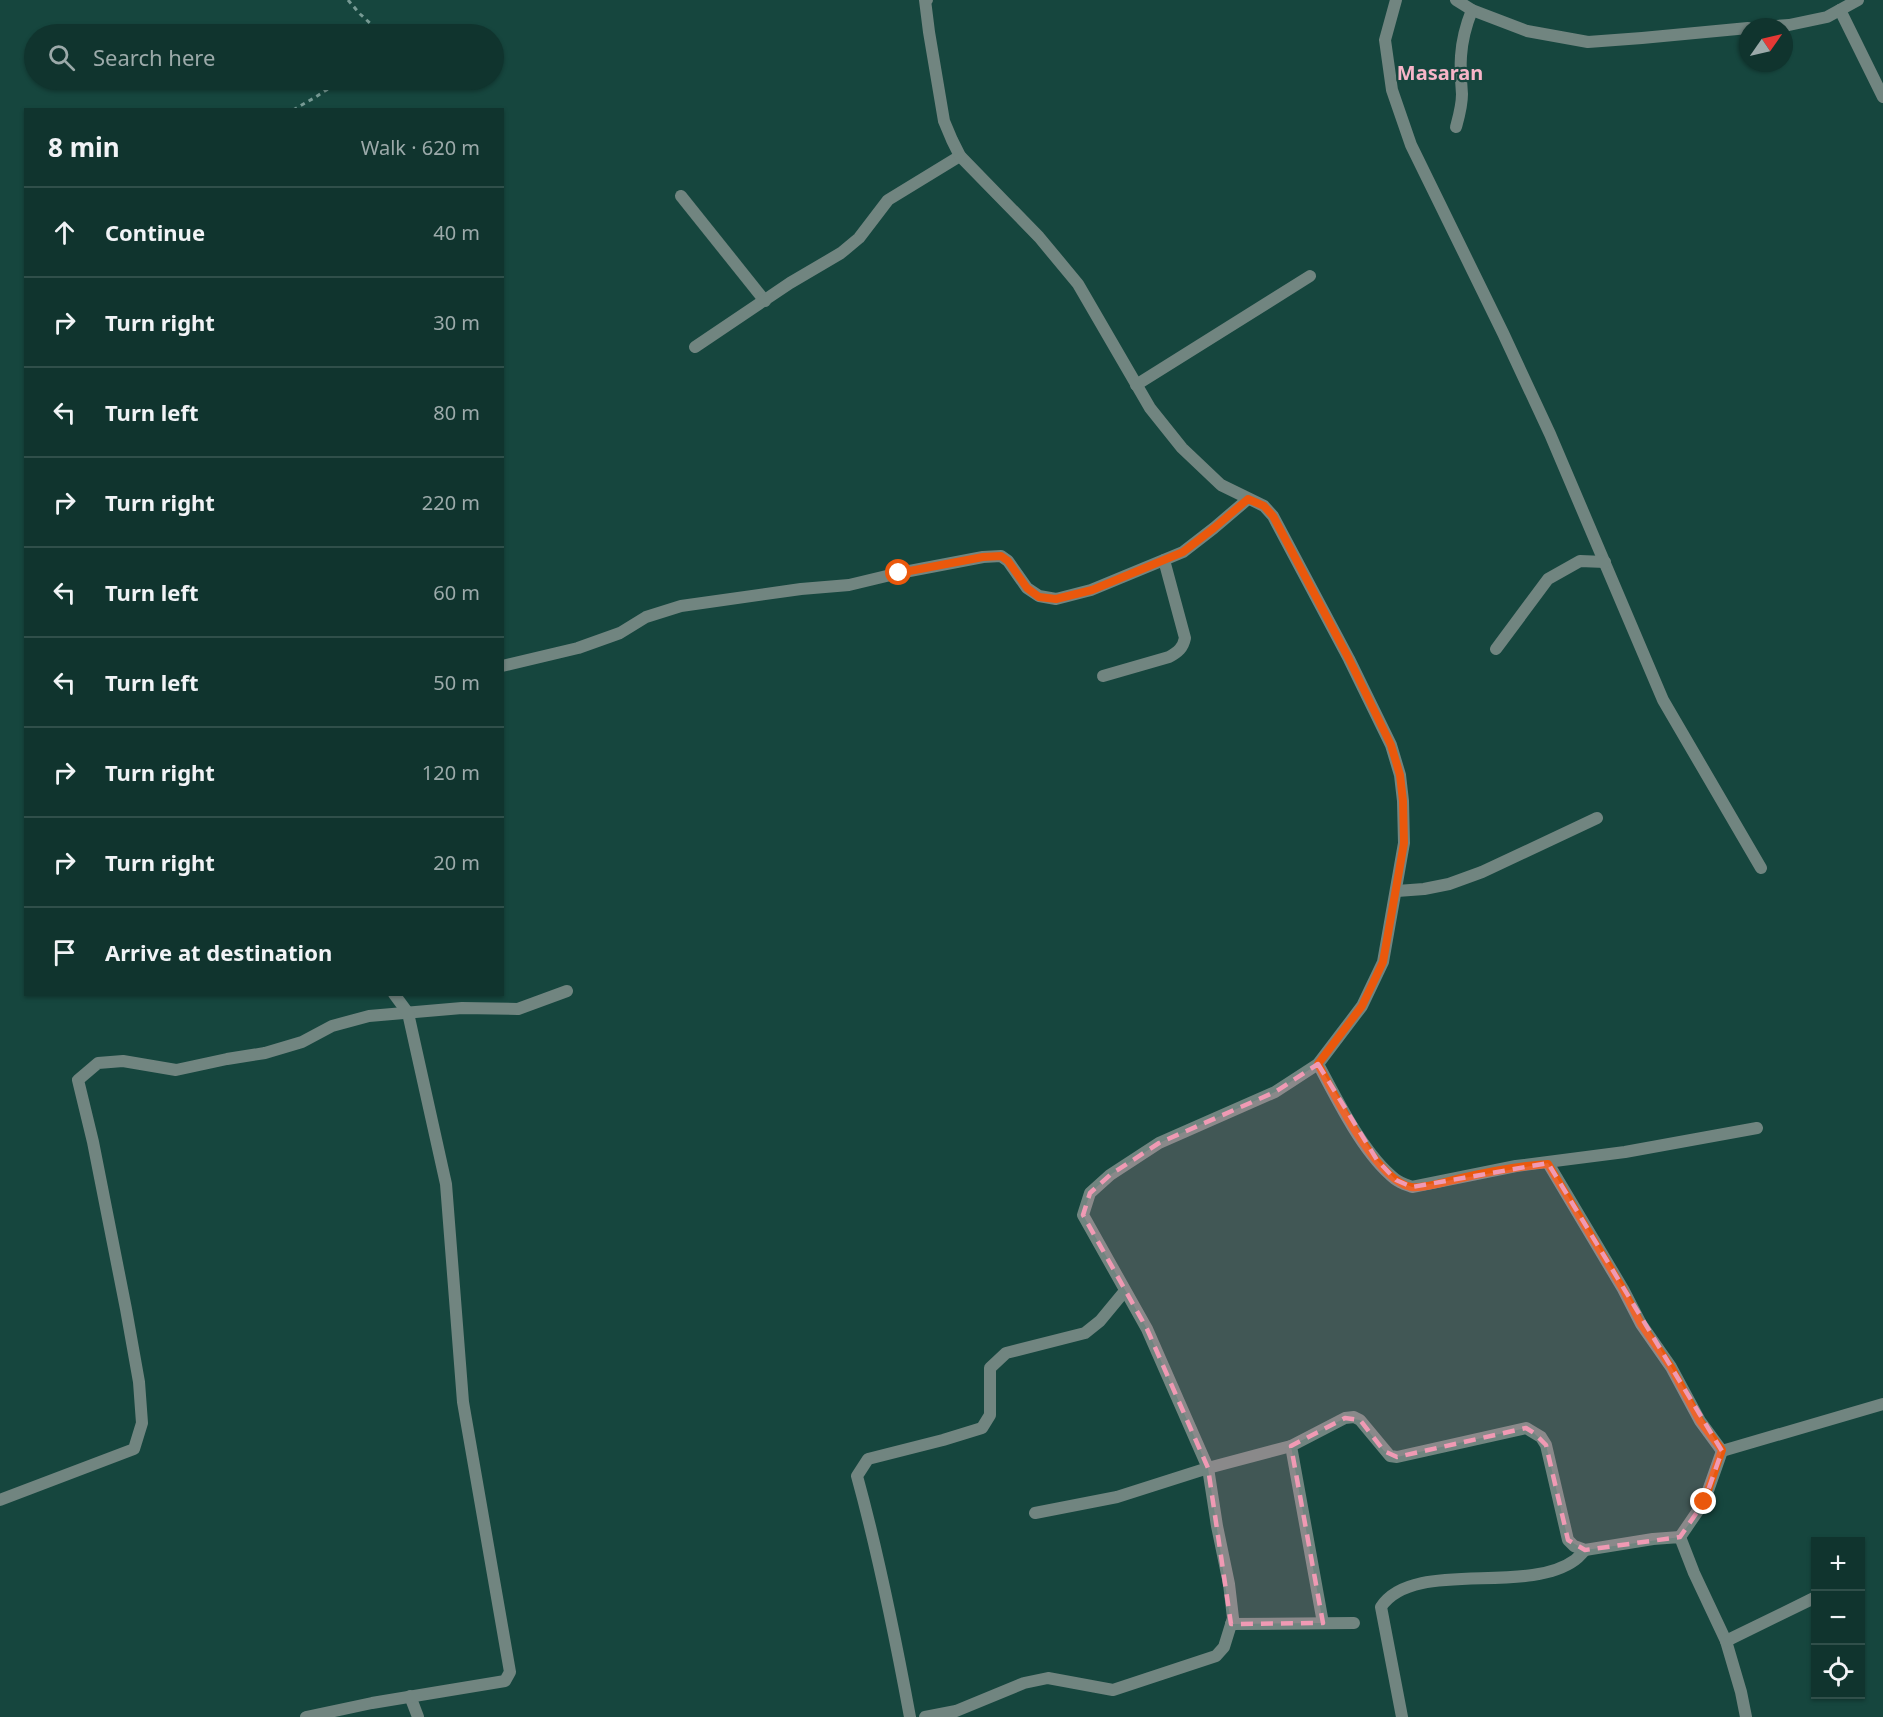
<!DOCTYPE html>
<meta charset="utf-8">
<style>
:root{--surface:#10342e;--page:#1e3f3a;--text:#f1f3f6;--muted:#9caaaa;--line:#304f4a}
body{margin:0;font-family:"Noto Sans",sans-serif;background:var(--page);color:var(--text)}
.controls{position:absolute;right:18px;bottom:18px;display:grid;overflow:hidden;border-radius:0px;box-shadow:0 2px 4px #0004}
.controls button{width:54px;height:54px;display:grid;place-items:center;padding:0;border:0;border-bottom:2px solid var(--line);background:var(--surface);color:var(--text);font:30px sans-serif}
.compass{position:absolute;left:1739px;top:18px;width:54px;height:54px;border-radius:50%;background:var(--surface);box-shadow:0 2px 4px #0004;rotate:56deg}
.stop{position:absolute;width:18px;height:18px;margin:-14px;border:4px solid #ea580c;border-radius:50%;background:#fff}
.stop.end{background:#ea580c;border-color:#fff;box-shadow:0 2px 6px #0008}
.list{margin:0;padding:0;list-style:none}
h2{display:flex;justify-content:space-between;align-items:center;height:78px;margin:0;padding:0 24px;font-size:26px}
h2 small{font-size:20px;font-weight:400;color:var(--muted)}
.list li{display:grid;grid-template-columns:39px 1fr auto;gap:18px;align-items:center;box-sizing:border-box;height:90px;padding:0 24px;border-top:2px solid var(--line)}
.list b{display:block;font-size:22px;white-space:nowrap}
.list em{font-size:20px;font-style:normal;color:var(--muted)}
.icon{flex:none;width:33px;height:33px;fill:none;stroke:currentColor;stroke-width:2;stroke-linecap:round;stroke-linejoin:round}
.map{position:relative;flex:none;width:1883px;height:1717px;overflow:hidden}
.search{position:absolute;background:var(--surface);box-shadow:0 2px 4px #0004;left:24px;top:24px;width:480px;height:66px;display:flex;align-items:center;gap:15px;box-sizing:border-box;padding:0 21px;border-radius:33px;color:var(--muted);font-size:22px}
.panel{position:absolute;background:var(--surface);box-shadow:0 2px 4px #0004;left:24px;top:108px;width:480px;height:888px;border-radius:0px}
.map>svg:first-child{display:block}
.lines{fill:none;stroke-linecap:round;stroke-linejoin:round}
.path{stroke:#779a94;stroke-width:3;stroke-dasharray:4.5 4.5;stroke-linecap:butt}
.street{stroke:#718580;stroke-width:12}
.route{stroke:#ea580c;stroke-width:8}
.marked{fill:#f09ab4;fill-opacity:0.2;stroke:#f09ab4;stroke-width:4.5;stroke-dasharray:12 8;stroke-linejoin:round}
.labels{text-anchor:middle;stroke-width:4.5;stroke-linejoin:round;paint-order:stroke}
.quarter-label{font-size:20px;font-weight:bold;fill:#f7b5c8;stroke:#16463e}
</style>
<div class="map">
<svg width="1883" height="1717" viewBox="0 0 1883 1717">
<rect width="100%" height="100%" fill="#16463e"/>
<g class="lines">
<g class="path">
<path d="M348,0L360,14L382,34"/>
<path d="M293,110L314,98L342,80"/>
</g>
<g class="street">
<path d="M1396,0L1385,40L1392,90L1411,145L1503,333L1550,434L1663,700L1761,868"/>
<path d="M1456,0L1472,10L1527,31L1588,42L1642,38L1748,28"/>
<path d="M1840,10L1883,97"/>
<path d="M1761,27L1789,25L1827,17L1858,0"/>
<path d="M1456,127C1459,116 1462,106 1462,94C1461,81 1460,69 1461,56C1462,40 1466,25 1472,10"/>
<path d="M681,196L765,301"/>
<path d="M695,347L790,283L841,253L859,238L888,200L960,156"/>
<path d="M1136,385L1310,276"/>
<path d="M1496,649L1548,579L1580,561L1605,562"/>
<path d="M502,666L578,648L620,633L646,617L681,606L801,589L849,585L899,573L983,557L1001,556L1008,561L1027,588L1039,596L1056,599L1091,590L1183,552L1214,528L1248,499"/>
<path d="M1103,676L1169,657C1178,652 1183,648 1185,638L1164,560"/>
<path d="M1397,891L1424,889L1449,884L1482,872L1597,818"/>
<path d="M1318,1064C1337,1099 1363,1154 1395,1179C1400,1183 1407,1185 1412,1187L1516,1166L1625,1152L1757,1128"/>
<path d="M1548,1163L1623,1289L1641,1324L1671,1367L1700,1421L1722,1451L1883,1404"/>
<path d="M0,1500L134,1449L142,1423L139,1382L126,1309L93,1142L78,1080L98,1063L123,1061L176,1070L227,1059L265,1053L302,1042L332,1026L369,1016L462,1008L518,1009L567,991"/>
<path d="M1035,1513L1117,1497L1208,1468L1291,1446"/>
<path d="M1680,1537L1704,1502L1722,1451"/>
<path d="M1323,1623L1291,1446L1345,1418L1354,1417L1360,1420L1390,1456L1397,1457L1526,1428L1541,1437L1546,1445L1568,1540L1574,1546L1585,1550L1653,1539L1680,1537L1694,1573L1726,1641L1741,1692L1746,1717"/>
<path d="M1231,1624L1354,1623"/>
<path d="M1726,1641L1816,1597"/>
<path d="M410,1696L418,1717"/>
<path d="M306,1717L372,1703L505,1681L510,1672L463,1402L446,1184L408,1013L394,994"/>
<path d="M910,1717C895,1636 879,1556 857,1476L868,1459L943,1440L982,1428L990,1415V1368L1006,1353L1085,1333L1100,1321L1124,1292"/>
<path d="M925,1717L956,1711L1024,1683L1048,1678L1113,1690L1216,1656L1224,1647L1233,1618L1229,1584L1217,1526L1208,1468L1147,1329L1083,1215L1090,1193L1110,1175L1159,1143L1275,1092L1318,1064L1362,1006L1383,962L1404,843L1403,801L1400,775L1391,745L1349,659L1273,516L1264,506L1221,485L1182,448L1150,408L1078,284L1039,237L960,156L952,140L944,121L929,32L925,0H927"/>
<path d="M1402,1717L1381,1607C1413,1558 1526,1596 1575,1560C1579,1557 1582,1553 1585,1550"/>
</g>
</g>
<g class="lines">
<path class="route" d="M899,573L983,557L1001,556L1008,561L1027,588L1039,597L1056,599L1092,590L1183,552L1214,528L1248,499L1264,506L1273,516L1349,659L1391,745L1400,775L1403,801L1404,843L1383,962L1362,1006L1318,1064C1334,1094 1376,1180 1411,1187C1422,1189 1445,1182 1457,1179C1487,1172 1516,1166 1548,1164L1623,1289L1641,1324L1671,1367L1700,1421L1722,1450L1704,1502"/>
</g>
<path class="marked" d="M1318,1064L1377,1160L1396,1180L1412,1187L1548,1163L1722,1451L1704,1502L1680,1537L1585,1550L1568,1540L1546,1445L1534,1433L1526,1428L1397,1457L1384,1451L1360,1420L1345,1418L1291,1446L1323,1623L1231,1624L1208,1468L1147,1329L1083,1215L1090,1193L1110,1175L1159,1143L1275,1092Z"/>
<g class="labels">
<g class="quarter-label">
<text x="1440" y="80">Masaran</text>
</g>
</g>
</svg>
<div class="controls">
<button>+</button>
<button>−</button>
<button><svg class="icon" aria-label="locate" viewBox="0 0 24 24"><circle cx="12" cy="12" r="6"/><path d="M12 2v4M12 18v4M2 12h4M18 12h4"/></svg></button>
</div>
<svg class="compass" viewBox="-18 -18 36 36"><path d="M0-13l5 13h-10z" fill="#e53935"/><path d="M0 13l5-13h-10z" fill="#9caaaa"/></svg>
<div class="stop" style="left:899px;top:573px"></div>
<div class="stop end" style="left:1704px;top:1502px"></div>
<div class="search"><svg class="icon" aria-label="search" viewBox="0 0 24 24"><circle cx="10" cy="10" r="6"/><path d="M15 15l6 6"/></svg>Search here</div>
<section class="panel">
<h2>8 min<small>Walk · 620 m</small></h2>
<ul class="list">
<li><svg class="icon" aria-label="ahead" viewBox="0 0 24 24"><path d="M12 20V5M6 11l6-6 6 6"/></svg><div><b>Continue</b></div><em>40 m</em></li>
<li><svg class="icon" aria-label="right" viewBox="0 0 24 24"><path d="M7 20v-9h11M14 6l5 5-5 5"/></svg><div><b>Turn right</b></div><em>30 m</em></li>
<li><svg class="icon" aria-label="left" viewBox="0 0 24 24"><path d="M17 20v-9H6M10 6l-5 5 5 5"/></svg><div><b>Turn left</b></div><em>80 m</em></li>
<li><svg class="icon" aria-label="right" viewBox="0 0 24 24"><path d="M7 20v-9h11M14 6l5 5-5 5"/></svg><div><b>Turn right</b></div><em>220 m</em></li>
<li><svg class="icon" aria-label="left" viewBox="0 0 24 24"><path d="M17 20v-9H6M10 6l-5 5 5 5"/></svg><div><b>Turn left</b></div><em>60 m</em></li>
<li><svg class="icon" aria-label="left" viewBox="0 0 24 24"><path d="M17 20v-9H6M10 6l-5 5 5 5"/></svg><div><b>Turn left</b></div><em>50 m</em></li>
<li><svg class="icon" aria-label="right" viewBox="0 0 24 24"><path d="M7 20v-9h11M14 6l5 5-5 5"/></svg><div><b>Turn right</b></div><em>120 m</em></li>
<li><svg class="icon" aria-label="right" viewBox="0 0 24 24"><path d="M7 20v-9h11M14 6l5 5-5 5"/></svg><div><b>Turn right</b></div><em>20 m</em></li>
<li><svg class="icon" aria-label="arrive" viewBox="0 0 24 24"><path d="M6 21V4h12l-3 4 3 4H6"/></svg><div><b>Arrive at destination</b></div></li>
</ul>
</section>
</div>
